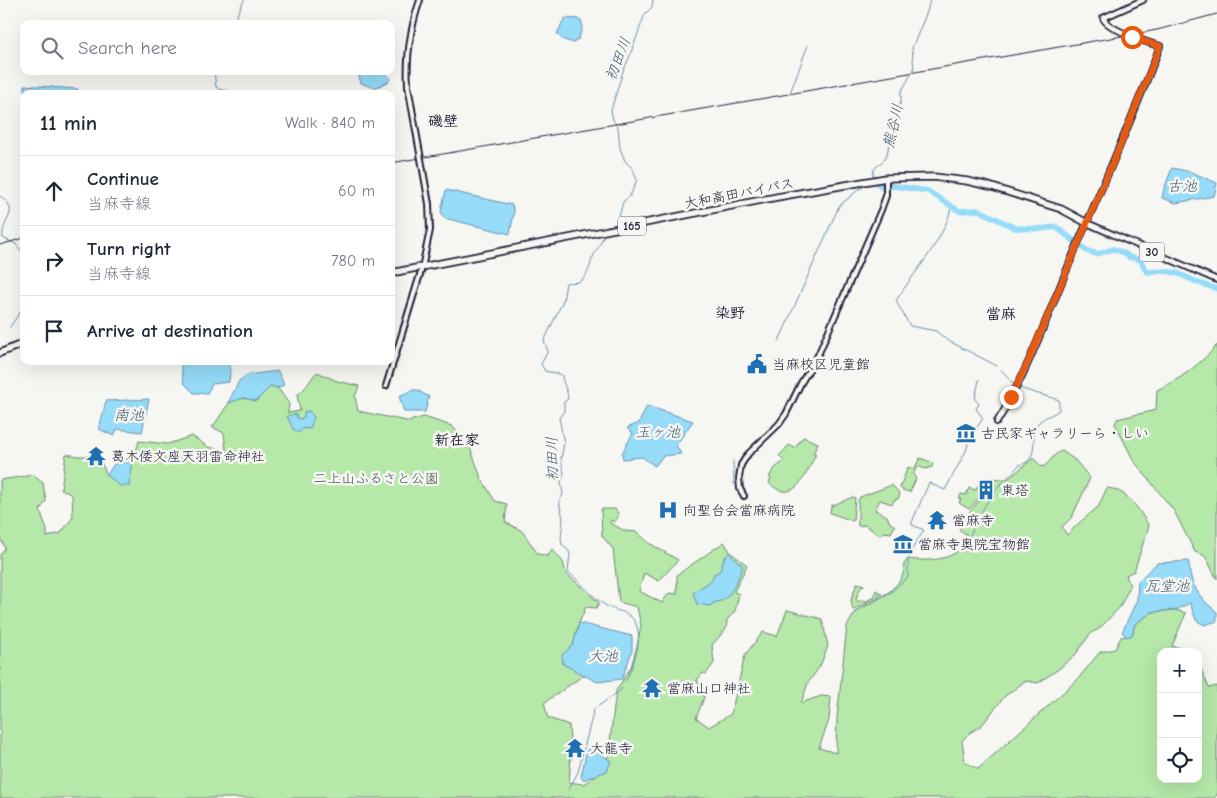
<!DOCTYPE html>
<meta charset="utf-8">
<style>
:root{--surface:#fff;--page:#f2f2f3;--text:#1f2937;--muted:#747a83;--line:#e0e1e3}
body{margin:0;font-family:"Comic Neue","Klee One",sans-serif;background:var(--page);color:var(--text)}
.controls{position:absolute;right:15px;bottom:15px;display:grid;overflow:hidden;border-radius:10px;box-shadow:0 5px 20px #0002}
.controls button{width:45px;height:45px;display:grid;place-items:center;padding:0;border:0;border-bottom:1px solid var(--line);background:var(--surface);color:var(--text);font:25px sans-serif}
.stop{position:absolute;width:15px;height:15px;margin:-11px;border:4px solid #ea580c;border-radius:50%;background:#fff}
.stop.end{background:#ea580c;border-color:#fff;box-shadow:0 1px 5px #0008}
.list{margin:0;padding:0;list-style:none}
h2{display:flex;justify-content:space-between;align-items:center;height:65px;margin:0;padding:0 20px;font-size:21px}
h2 small{font-size:16px;font-weight:400;color:var(--muted)}
.list li{display:grid;grid-template-columns:32px 1fr auto;gap:15px;align-items:center;box-sizing:border-box;height:70px;padding:0 20px;border-top:1px solid var(--line)}
.list b{display:block;font-size:19px;white-space:nowrap}
.list p{margin:0;font-size:16px;white-space:nowrap;color:var(--muted)}
.list em{font-size:16px;font-style:normal;color:var(--muted)}
.icon{flex:none;width:28px;height:28px;fill:none;stroke:currentColor;stroke-width:2;stroke-linecap:round;stroke-linejoin:round}
.map{position:relative;flex:none;width:1217px;height:798px;overflow:hidden}
.search{position:absolute;background:var(--surface);box-shadow:0 5px 20px #0002;left:20px;top:20px;width:375px;height:55px;display:flex;align-items:center;gap:12px;box-sizing:border-box;padding:0 18px;border-radius:10px;color:var(--muted);font-size:19px}
.panel{position:absolute;background:var(--surface);box-shadow:0 5px 20px #0002;left:20px;top:90px;width:375px;height:275px;border-radius:10px}
.map>svg:first-child{display:block}
.green{fill:#b5e8a9;stroke:#6c8572}
.water{fill:#96dbf8;stroke:#6891ac}
.lines{fill:none;stroke-linecap:round;stroke-linejoin:round}
.stream{stroke:#6891ac;stroke-width:1}
.river{stroke:#96dbf8;stroke-width:5.5}
.minor-casing{stroke:#22223b;stroke-width:8}
.major-casing{stroke:#22223b;stroke-width:8}
.highway-casing{stroke:#22223b;stroke-width:9}
.minor{stroke:#f6f6f2;stroke-width:4}
.major{stroke:#f6f6f2;stroke-width:4.5}
.highway{stroke:#f6f6f2;stroke-width:5.5}
.rail{stroke:#22223b;stroke-width:1}
.minor-bridge-casing{stroke:#22223b;stroke-width:8;stroke-linecap:butt}
.minor-bridge{stroke:#f6f6f2;stroke-width:4}
.route{stroke:#ea580c;stroke-width:6}
.labels{text-anchor:middle;stroke-width:5;stroke-linejoin:round;paint-order:stroke}
.shield{fill:#f6f6f2;stroke:#626272;stroke-width:1}
.shield-label{font-size:12px;font-weight:bold;fill:#22223b}
.street-label{font-size:14px;fill:#22223b;stroke:#f6f6f2}
.poi-label{font-size:14px;fill:#22223b;stroke:#f6f6f2;text-anchor:start}
.park-label{font-size:14px;fill:#475456;stroke:#f6f6f2}
.water-label{font-size:15px;font-style:italic;fill:#455a74;stroke:#f6f6f2}
.neighbourhood-label{font-size:15px;font-weight:bold;fill:#22223b;stroke:#f6f6f2}
</style>
<div class="map">
<svg width="1217" height="798" viewBox="0 0 1217 798">
<rect width="100%" height="100%" fill="#f6f6f2"/>
<filter id="ink" filterUnits="userSpaceOnUse"><feTurbulence type="fractalNoise" baseFrequency=".02" numOctaves="2"/><feDisplacementMap in="SourceGraphic" scale="10" xChannelSelector="R" yChannelSelector="G"/><feConvolveMatrix kernelMatrix="1 2 1 2 8 2 1 2 1" color-interpolation-filters="sRGB"/></filter>
<g filter="url(#ink)">
<g class="green">
<path d="M1217,345V579L1205,556L1195,552L1174,511L1134,461L1115,424L1117,419L1156,410L1157,390C1177,382 1203,362 1217,345Z"/>
<path d="M317,372L337,381L359,386L355,397L358,411L411,422L412,420L424,417L452,426L470,447L481,478L495,501L507,504L505,522L522,531L538,554L548,556L552,549L563,562L566,573L599,603L596,608L586,607L579,623L573,645L563,664L584,675L544,703L548,718L569,725L571,756L569,782L583,784L599,774L608,757L616,691L631,667L637,646L641,626L637,607L619,602L613,549L602,536L601,509H615L619,515L615,522L611,520L610,523L625,531L637,532L649,543L678,560L659,581L644,573L639,591L662,603L669,593L677,594V575L724,542L731,553L747,565L734,592L739,594L735,611L727,620L726,629L712,645L714,663L706,674L703,673L697,680L701,688L707,690L696,718L709,727L731,714L745,655L763,632L777,636L787,610L822,619L828,646L820,666L808,683L801,703L821,696L831,697L829,720L819,748L836,753L837,718L847,626L857,610L889,592L898,583L903,575L904,564L908,559C927,562 965,561 966,534L959,530L966,516L984,495L990,496L994,484L985,481L980,492V497L969,509L959,503L961,499H959L961,494L966,495L969,488L976,490L982,478L1008,479L1032,459H1034L1042,467C1050,464 1053,453 1062,451L1075,460L1090,478L1072,517L1062,527L1067,535L1079,523L1098,507L1107,488C1128,490 1139,510 1149,526L1134,571L1126,575L1130,586L1120,607L1099,629L1091,633L1075,655L1060,668L1038,683L1025,681L1004,697L982,725L968,734L962,741L965,762L978,769L1077,680L1100,652L1115,649L1121,637L1132,635L1135,624L1152,612L1176,610L1186,613L1172,646L1185,649L1186,652H1161V779H1198V662L1209,688L1217,686V795L1214,798H0V555L5,548L0,537V480L33,475L43,483L46,501L40,510L47,530V537L61,533L73,517L72,495L61,489L66,454L78,456H98L107,475L129,486L133,461L139,441L168,444L192,436L208,447L226,451L224,433L212,427C228,409 226,392 256,401L271,386L278,388L289,404L288,413L300,411L297,395C306,390 310,379 317,372Z"/>
<path d="M803,437L818,443L813,454H816C806,473 795,507 769,483L771,478L769,477L774,469L784,461L779,456L789,445L795,448Z"/>
<path d="M920,458L933,463L932,467L925,469L918,466L913,474L916,479L910,492L902,490L900,487L908,467L914,469Z"/>
<path d="M892,485L900,494L898,499L894,500L892,504L880,500L875,510L887,516L890,523L895,526L891,533L884,532L879,535L865,525L858,526V501L860,497Z"/>
<path d="M853,497L855,498L853,521L830,513L831,506Z"/>
<path d="M857,583L864,585L860,589L856,599L858,602L862,600L867,601L874,596L876,590L882,594L853,610L851,600Z"/>
</g>
<g class="water">
<path d="M567,18L578,19L582,22V29L578,40L576,39L574,43L564,40L557,34L564,19Z"/>
<path d="M363,71H381L391,78L388,82L374,88L361,83L358,73Z"/>
<path d="M24,85L78,89V94H26Z"/>
<path d="M1172,168L1191,172L1217,183L1214,196L1176,203L1162,198L1164,189Z"/>
<path d="M446,190L512,205L514,212L510,234L444,218L441,211Z"/>
<path d="M180,361H231L229,382L212,384L207,393H194L184,383Z"/>
<path d="M278,371L284,385L278,388L271,386L256,401L244,398L228,403L239,381L247,375Z"/>
<path d="M413,390H417L429,397L425,412H404L399,396Z"/>
<path d="M149,399L142,432L117,429L114,436L99,429L106,401Z"/>
<path d="M647,406L693,421L676,445L681,454L663,456L655,466L642,457L623,459L622,453L633,433L627,428L639,423Z"/>
<path d="M309,411L314,417L310,429L303,428L299,433L293,429L287,416L296,414L297,418L301,419L304,417V412Z"/>
<path d="M133,461L129,486H120L107,475L114,464Z"/>
<path d="M729,553L743,566C738,578 734,591 725,599C721,602 715,601 710,606L697,604L693,593L711,581L714,574L720,571L724,558Z"/>
<path d="M1188,561C1190,565 1189,568 1190,573C1193,590 1204,602 1217,612V621L1204,625L1196,620L1190,603L1176,610L1152,612L1135,624L1132,635L1127,637L1122,632L1137,600L1138,581L1157,563Z"/>
<path d="M579,623L632,636V651L622,679L597,682L563,664L562,655L573,645Z"/>
<path d="M589,746L611,761L607,771L583,780L581,777L586,754Z"/>
</g>
<g class="lines">
<g class="stream">
<path d="M233,24L244,0"/>
<path d="M214,71L216,87C222,92 230,89 236,94"/>
<path d="M790,93L808,45"/>
<path d="M874,178L873,175L874,169L884,160L887,154L893,125L901,101V92L914,69L912,48L927,12L930,0"/>
<path d="M0,196C23,212 0,220 3,238L16,244L24,254"/>
<path d="M951,208C943,243 914,271 896,301L910,326L936,331L947,340L997,366"/>
<path d="M607,226L617,224L623,202L630,196L637,180L633,169L625,161L620,148L618,127L613,120L611,110L623,71L629,58L645,14L652,7L653,0"/>
<path d="M603,237C600,246 595,252 592,259C590,266 587,279 578,282C574,283 570,282 566,283L563,301L544,341L548,351L541,364L545,371L562,375C562,383 568,390 568,399L564,402V411L559,418L564,443L561,459L564,474L561,482L563,494L559,502L563,518L561,539L562,544L570,553L568,572C581,582 591,596 605,605C611,610 620,610 627,614C649,627 634,663 626,681"/>
<path d="M10,327L24,306"/>
<path d="M779,341L839,206L859,189L870,184"/>
<path d="M1001,370L1009,378L1014,385"/>
<path d="M733,461L734,484"/>
<path d="M970,535C978,520 984,505 994,492C1001,482 1012,475 1019,465C1042,461 1028,434 1039,422C1044,417 1053,415 1059,410V400L1019,388"/>
<path d="M912,549L924,530L912,525V522L929,483L945,490L966,451L969,440L983,418L976,409L979,404L975,399L979,380"/>
<path d="M910,556L913,551"/>
<path d="M856,613L862,608L891,592L908,577V559"/>
<path d="M568,798L569,789L578,772L594,709L620,691L622,688"/>
</g>
<path class="river" d="M876,181L881,187L894,186L928,191L959,211L979,210L1015,228L1040,229L1056,227L1087,251L1097,254L1113,249L1124,253L1129,257L1141,260L1144,268L1148,272L1165,271L1177,273L1199,283L1217,289"/>
<defs>
<g id="minor">
<path d="M408,86C406,55 410,29 420,0"/>
<path d="M386,386L422,268L430,230L429,204"/>
<path d="M744,496L740,489L739,478L741,465L748,454L779,424L786,414L801,383L818,355L881,210L886,196V178"/>
</g>
<g id="major">
<path d="M1087,223L1217,280"/>
<path d="M997,422C1026,376 1047,317 1068,267C1099,193 1132,121 1160,46C1148,43 1107,29 1103,18L1143,0"/>
</g>
<g id="highway">
<path d="M391,273L777,197L886,178L934,177L967,181L989,186L1061,209L1087,223"/>
<path d="M0,353L24,343"/>
</g>
</defs>
<use href="#minor" class="minor-casing"/>
<use href="#major" class="major-casing"/>
<use href="#highway" class="highway-casing"/>
<use href="#minor" class="minor"/>
<use href="#major" class="major"/>
<use href="#highway" class="highway"/>
<g class="rail">
<path d="M391,163L1157,30L1217,14"/>
<path d="M0,245L24,238"/>
</g>
<defs>
<path id="minor-bridge" d="M408,86L429,204"/>
</defs>
<use href="#minor-bridge" class="minor-bridge-casing"/>
<use href="#minor-bridge" class="minor-bridge"/>
</g>
</g>
<g class="lines" filter="url(#ink)">
<path class="route" d="M1011,397L1028,362L1122,141L1160,46L1136,39L1132,37"/>
</g>
<defs>
<symbol id="civic-bare" viewBox="-9 -9 18 18"><path d="M-.6-6.5H3V-4.5H.6V-3L4-1V1h2V6H-6V1h2V-1L-.6-3ZM-1.2 2.5V6h2.4V2.5Z" fill="#1f6fb2" stroke="#f6f6f2" stroke-width="2.5" paint-order="stroke"/></symbol>
<symbol id="museum-bare" viewBox="-9 -9 18 18"><path d="M0-6L6-3V-2H-6V-3ZM-5-1h2V3h-2ZM-1-1h2V3h-2ZM3-1h2V3H3ZM-6 4H6V6H-6Z" fill="#1f6fb2" stroke="#f6f6f2" stroke-width="2.5" paint-order="stroke"/></symbol>
<symbol id="temple-bare" viewBox="-9 -9 18 18"><path d="M0-6L5-2H3V0L6.5 2.5H4V6H1.5V3h-3V6H-4V2.5H-6.5L-3 0V-2H-5Z" fill="#1f6fb2" stroke="#f6f6f2" stroke-width="2.5" paint-order="stroke"/></symbol>
<symbol id="building-bare" viewBox="-9 -9 18 18"><path d="M-4-6H4V6H1V3H-1V6H-4ZM-2.5-4.3h1.7v1.8h-1.7ZM.8-4.3h1.7v1.8H.8ZM-2.5-1h1.7V.8h-1.7ZM.8-1h1.7V.8H.8Z" fill="#1f6fb2" stroke="#f6f6f2" stroke-width="2.5" paint-order="stroke"/></symbol>
<symbol id="hospital-bare" viewBox="-9 -9 18 18"><path d="M-5-5h3v3.5h4V-5h3V5h-3V1.5h-4V5h-3Z" fill="#1f6fb2" stroke="#f6f6f2" stroke-width="2.5" paint-order="stroke"/></symbol>
</defs>
<g fill-rule="evenodd">
<use href="#civic-bare" x="743" y="350" width="28" height="28"/>
<use href="#museum-bare" x="952" y="419" width="28" height="28"/>
<use href="#temple-bare" x="82" y="442" width="28" height="28"/>
<use href="#building-bare" x="972" y="476" width="28" height="28"/>
<use href="#hospital-bare" x="654" y="496" width="28" height="28"/>
<use href="#temple-bare" x="923" y="506" width="28" height="28"/>
<use href="#museum-bare" x="889" y="530" width="28" height="28"/>
<use href="#temple-bare" x="638" y="674" width="28" height="28"/>
<use href="#temple-bare" x="561" y="734" width="28" height="28"/>
</g>
<g class="labels">
<g class="shield">
<rect x="618" y="216.5" width="28" height="19" rx="4"/>
<rect x="1139.5" y="242.5" width="25" height="19" rx="4"/>
</g>
<g class="shield-label">
<text x="632" y="230">165</text>
<text x="1152" y="256">30</text>
</g>
<g class="street-label">
<text transform="translate(739 193) rotate(-11)" y="5">大和高田バイパス</text>
</g>
<g class="poi-label">
<text x="772" y="369">当麻校区児童館</text>
<text x="981" y="438">古民家ギャラリーら・しい</text>
<text x="111" y="461">葛木倭文座天羽雷命神社</text>
<text x="1001" y="495">東塔</text>
<text x="683" y="515">向聖台会當麻病院</text>
<text x="952" y="525">當麻寺</text>
<text x="918" y="549">當麻寺奥院宝物館</text>
<text x="667" y="693">當麻山口神社</text>
<text x="590" y="753">大龍寺</text>
</g>
<g class="park-label">
<text x="376" y="483">二上山ふるさと公園</text>
</g>
<g class="water-label">
<text transform="translate(618 59) rotate(-69)" y="5">初田川</text>
<text transform="translate(893 126) rotate(-77)" y="5">熊谷川</text>
<text x="1182" y="191">古池</text>
<text x="129" y="420">南池</text>
<text x="658" y="437">玉ヶ池</text>
<text transform="translate(552 459) rotate(-91)" y="5">初田川</text>
<text x="1167" y="591">瓦堂池</text>
<text x="603" y="661">大池</text>
</g>
<g class="neighbourhood-label">
<text x="443" y="126">磯壁</text>
<text x="730" y="318">染野</text>
<text x="1001" y="319">當麻</text>
<text x="457" y="445">新在家</text>
</g>
</g>
</svg>
<div class="controls">
<button>+</button>
<button>−</button>
<button><svg class="icon" aria-label="locate" viewBox="0 0 24 24"><circle cx="12" cy="12" r="6"/><path d="M12 2v4M12 18v4M2 12h4M18 12h4"/></svg></button>
</div>
<div class="stop" style="left:1132px;top:37px"></div>
<div class="stop end" style="left:1011px;top:397px"></div>
<div class="search"><svg class="icon" aria-label="search" viewBox="0 0 24 24"><circle cx="10" cy="10" r="6"/><path d="M15 15l6 6"/></svg>Search here</div>
<section class="panel">
<h2>11 min<small>Walk · 840 m</small></h2>
<ul class="list">
<li><svg class="icon" aria-label="ahead" viewBox="0 0 24 24"><path d="M12 20V5M6 11l6-6 6 6"/></svg><div><b>Continue</b><p>当麻寺線</p></div><em>60 m</em></li>
<li><svg class="icon" aria-label="right" viewBox="0 0 24 24"><path d="M7 20v-9h11M14 6l5 5-5 5"/></svg><div><b>Turn right</b><p>当麻寺線</p></div><em>780 m</em></li>
<li><svg class="icon" aria-label="arrive" viewBox="0 0 24 24"><path d="M6 21V4h12l-3 4 3 4H6"/></svg><div><b>Arrive at destination</b></div></li>
</ul>
</section>
</div>
